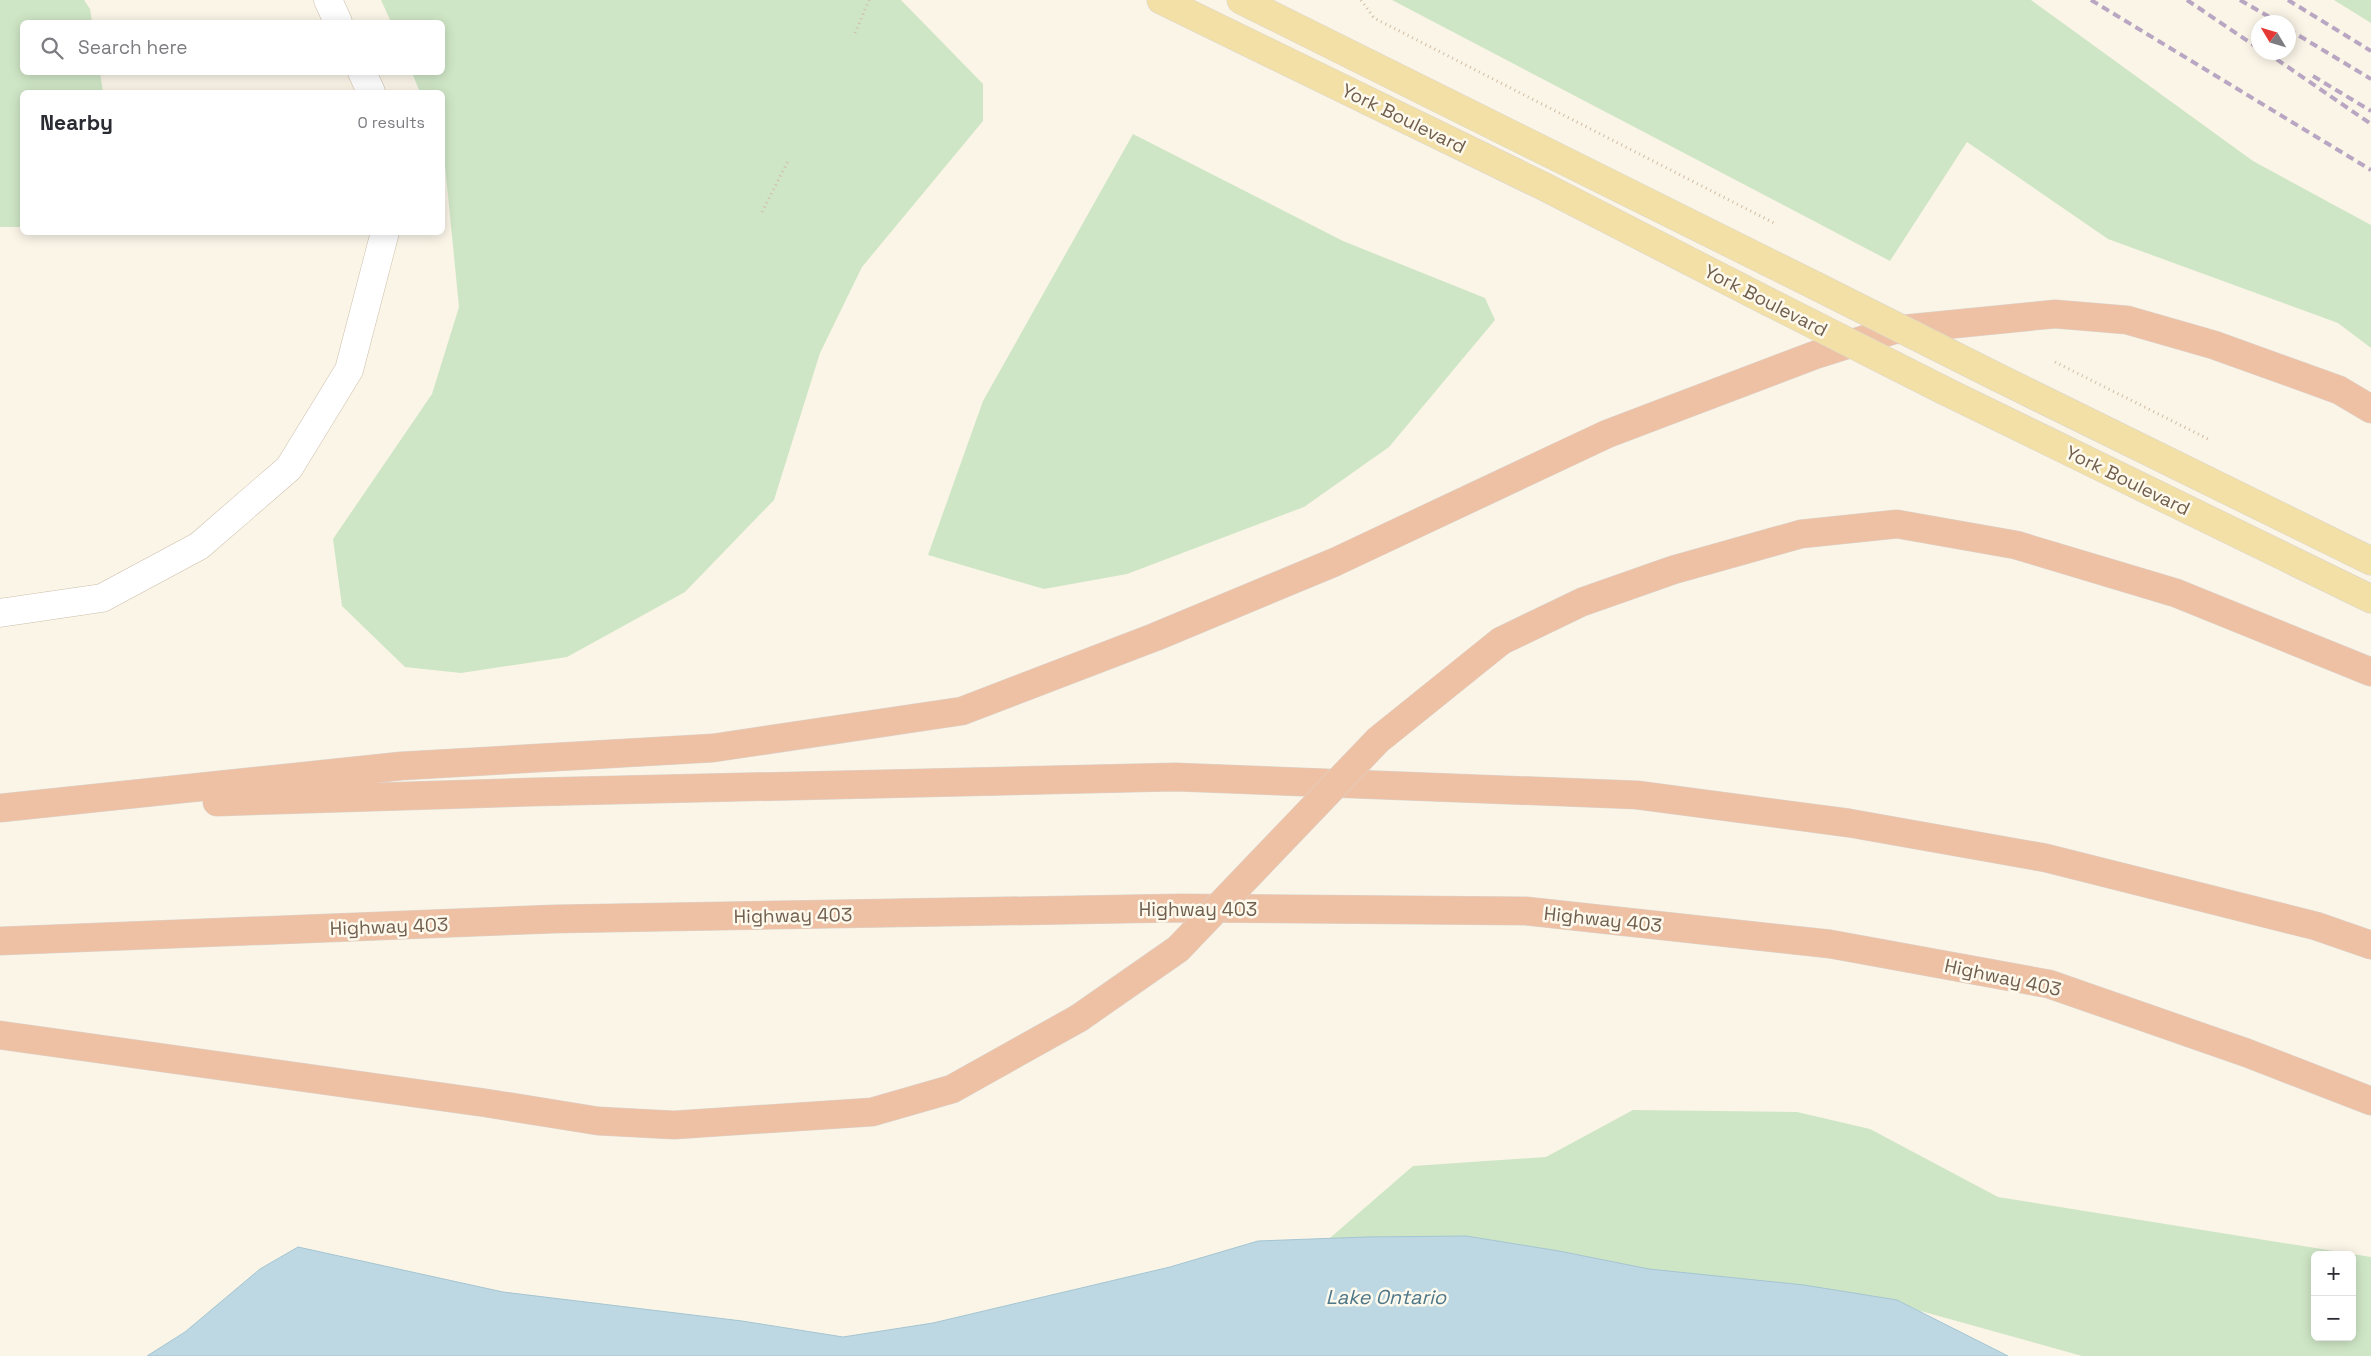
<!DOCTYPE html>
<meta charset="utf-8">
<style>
:root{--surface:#fff;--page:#f2f2f3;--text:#2b2b33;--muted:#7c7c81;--line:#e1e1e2}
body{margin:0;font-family:"Space Grotesk",sans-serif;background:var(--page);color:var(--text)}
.controls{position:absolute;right:15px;bottom:15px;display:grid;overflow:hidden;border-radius:8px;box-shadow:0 2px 12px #0003}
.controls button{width:45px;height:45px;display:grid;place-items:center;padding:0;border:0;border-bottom:1px solid var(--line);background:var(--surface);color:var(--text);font:25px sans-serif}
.compass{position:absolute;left:2251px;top:15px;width:45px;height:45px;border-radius:50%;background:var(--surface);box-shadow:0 2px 12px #0003;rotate:308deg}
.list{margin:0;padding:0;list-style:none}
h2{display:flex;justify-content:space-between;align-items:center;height:65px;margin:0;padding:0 20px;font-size:21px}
h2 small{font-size:16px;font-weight:400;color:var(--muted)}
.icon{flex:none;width:28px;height:28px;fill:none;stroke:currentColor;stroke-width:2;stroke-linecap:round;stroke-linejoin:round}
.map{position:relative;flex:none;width:2371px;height:1356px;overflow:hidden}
.search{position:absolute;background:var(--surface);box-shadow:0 2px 12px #0003;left:20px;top:20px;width:425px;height:55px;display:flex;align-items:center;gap:12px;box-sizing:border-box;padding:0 18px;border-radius:8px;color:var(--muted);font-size:19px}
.panel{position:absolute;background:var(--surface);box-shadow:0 2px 12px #0003;left:20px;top:90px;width:425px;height:145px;border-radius:8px}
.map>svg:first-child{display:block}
.green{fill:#cfe6c6;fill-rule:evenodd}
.water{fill:#bdd8e2;stroke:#a4c5d2}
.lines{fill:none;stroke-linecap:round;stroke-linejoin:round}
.secondary-casing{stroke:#cdbfac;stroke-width:29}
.primary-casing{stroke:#dad5d1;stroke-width:29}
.highway-casing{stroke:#dad5d1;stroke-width:29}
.path{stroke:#d1bca4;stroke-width:3;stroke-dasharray:1 4;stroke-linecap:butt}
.secondary{stroke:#fff;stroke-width:28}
.primary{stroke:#f2e0a6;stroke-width:28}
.highway{stroke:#eec1a4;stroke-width:28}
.rail{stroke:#b9a6c3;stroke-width:4;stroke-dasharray:8 5;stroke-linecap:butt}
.primary-bridge-casing{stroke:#dad5d1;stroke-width:29;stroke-linecap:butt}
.highway-bridge-casing{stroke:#dad5d1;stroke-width:29;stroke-linecap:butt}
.primary-bridge{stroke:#f2e0a6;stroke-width:28}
.highway-bridge{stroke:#eec1a4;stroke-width:28}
.labels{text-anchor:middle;stroke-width:5;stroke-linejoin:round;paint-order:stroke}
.street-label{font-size:19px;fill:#715f4e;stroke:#fdf9ed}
.water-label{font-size:20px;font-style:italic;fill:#4d7789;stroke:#fdf9ed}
</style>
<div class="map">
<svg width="2371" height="1356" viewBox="0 0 2371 1356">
<rect width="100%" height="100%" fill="#faf5e7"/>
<g class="green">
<path d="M0,0H84L90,9L92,22H22V72L100,73L103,92H22V227H0Z"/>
<path d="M381,0H901L983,84V121L862,267L820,353L774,500L685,592L567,657L461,673L405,667L342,606L333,539L432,394L459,307L443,145L442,92H420L412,73L442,72V22H391Z"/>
<path d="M1392,0H2031L2253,161L2371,225V348L2338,323L2108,239L1967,142L1890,261Z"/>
<path d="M2334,0H2371V23Z"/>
<path d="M1133,134L1343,241L1485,298L1495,320L1389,447L1304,507L1127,574L1044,589L928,555L983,401Z"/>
<path d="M1633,1110L1797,1112L1870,1129L1998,1197L2371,1257V1356H2082L1899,1305L1308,1257L1413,1166L1546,1157ZM2315,1255H2352V1337H2315Z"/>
</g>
<path class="water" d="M1466,1236L1559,1251L1649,1269L1804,1285L1897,1300L2008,1356H147L185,1332L260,1269L298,1247L503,1292L742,1321L843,1337L933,1323L1170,1267L1258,1241L1366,1237Z"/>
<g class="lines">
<defs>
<g id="secondary">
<path d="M328,0L338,22"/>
<path d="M362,72L371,92"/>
<path d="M0,613L102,598L199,546L289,468L349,370L385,232"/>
</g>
<g id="primary">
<path d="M1161,0L1545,187L1767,301"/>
<path d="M1241,0L1814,285"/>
<path d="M1999,378L2371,561"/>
<path d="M1945,391L2371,599"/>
</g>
<g id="highway">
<path d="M1501,641L1582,602L1673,570L1801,534L1897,524L2016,545L2176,593L2371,672"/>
<path d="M217,802L532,792L1175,777L1637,795L1849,823L2046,858L2316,926L2371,945"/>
<path d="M0,808L401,766L713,748L962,711L1155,637L1335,562L1607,434L1815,355L1894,330L2055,314L2127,320L2214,345L2339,390L2371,409"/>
<path d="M0,941L554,919L1181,908L1526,911L1830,944L2049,984L2247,1053L2371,1101"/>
<path d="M0,1035L486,1103L598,1121L674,1125L872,1112L952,1089L1079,1018"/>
</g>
</defs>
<use href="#secondary" class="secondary-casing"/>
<use href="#primary" class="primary-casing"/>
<use href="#highway" class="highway-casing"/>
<g class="path">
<path d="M1361,0L1374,18L1774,223"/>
<path d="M855,33L869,0"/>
<path d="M762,212L788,161"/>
<path d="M2055,362L2210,440"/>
</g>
<use href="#secondary" class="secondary"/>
<use href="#primary" class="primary"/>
<use href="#highway" class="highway"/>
<g class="rail">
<path d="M2091,0L2371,170"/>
<path d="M2187,0L2258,48"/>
<path d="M2240,0L2278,22"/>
<path d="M2288,0L2371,51"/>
<path d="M2288,29L2371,79"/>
<path d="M2266,52L2371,124"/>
<path d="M2313,76L2371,111"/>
</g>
<defs>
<g id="primary-bridge">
<path d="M1814,285L1999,378"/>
<path d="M1767,301L1945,391"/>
</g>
<path id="highway-bridge" d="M1079,1018L1178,949L1378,740L1501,641"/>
</defs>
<use href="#primary-bridge" class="primary-bridge-casing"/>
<use href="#highway-bridge" class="highway-bridge-casing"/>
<use href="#primary-bridge" class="primary-bridge"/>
<use href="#highway-bridge" class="highway-bridge"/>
</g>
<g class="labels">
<g class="street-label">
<text transform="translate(1404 118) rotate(26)" y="7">York Boulevard</text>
<text transform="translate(1766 300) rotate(27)" y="7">York Boulevard</text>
<text transform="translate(2128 480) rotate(26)" y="7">York Boulevard</text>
<text x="1198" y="916">Highway 403</text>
<text transform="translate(793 915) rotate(-1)" y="7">Highway 403</text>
<text transform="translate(1603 919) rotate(6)" y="7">Highway 403</text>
<text transform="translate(389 926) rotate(-2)" y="7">Highway 403</text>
<text transform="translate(2003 977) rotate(12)" y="7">Highway 403</text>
</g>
<g class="water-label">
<text x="1386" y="1304">Lake Ontario</text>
</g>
</g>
</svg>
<div class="controls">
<button>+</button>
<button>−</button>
</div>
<svg class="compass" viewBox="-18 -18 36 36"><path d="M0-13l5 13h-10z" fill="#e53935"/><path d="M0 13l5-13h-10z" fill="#7c7c81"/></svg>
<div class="search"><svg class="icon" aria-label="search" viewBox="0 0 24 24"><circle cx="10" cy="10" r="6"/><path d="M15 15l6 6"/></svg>Search here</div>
<section class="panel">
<h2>Nearby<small>0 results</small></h2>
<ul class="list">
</ul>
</section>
</div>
